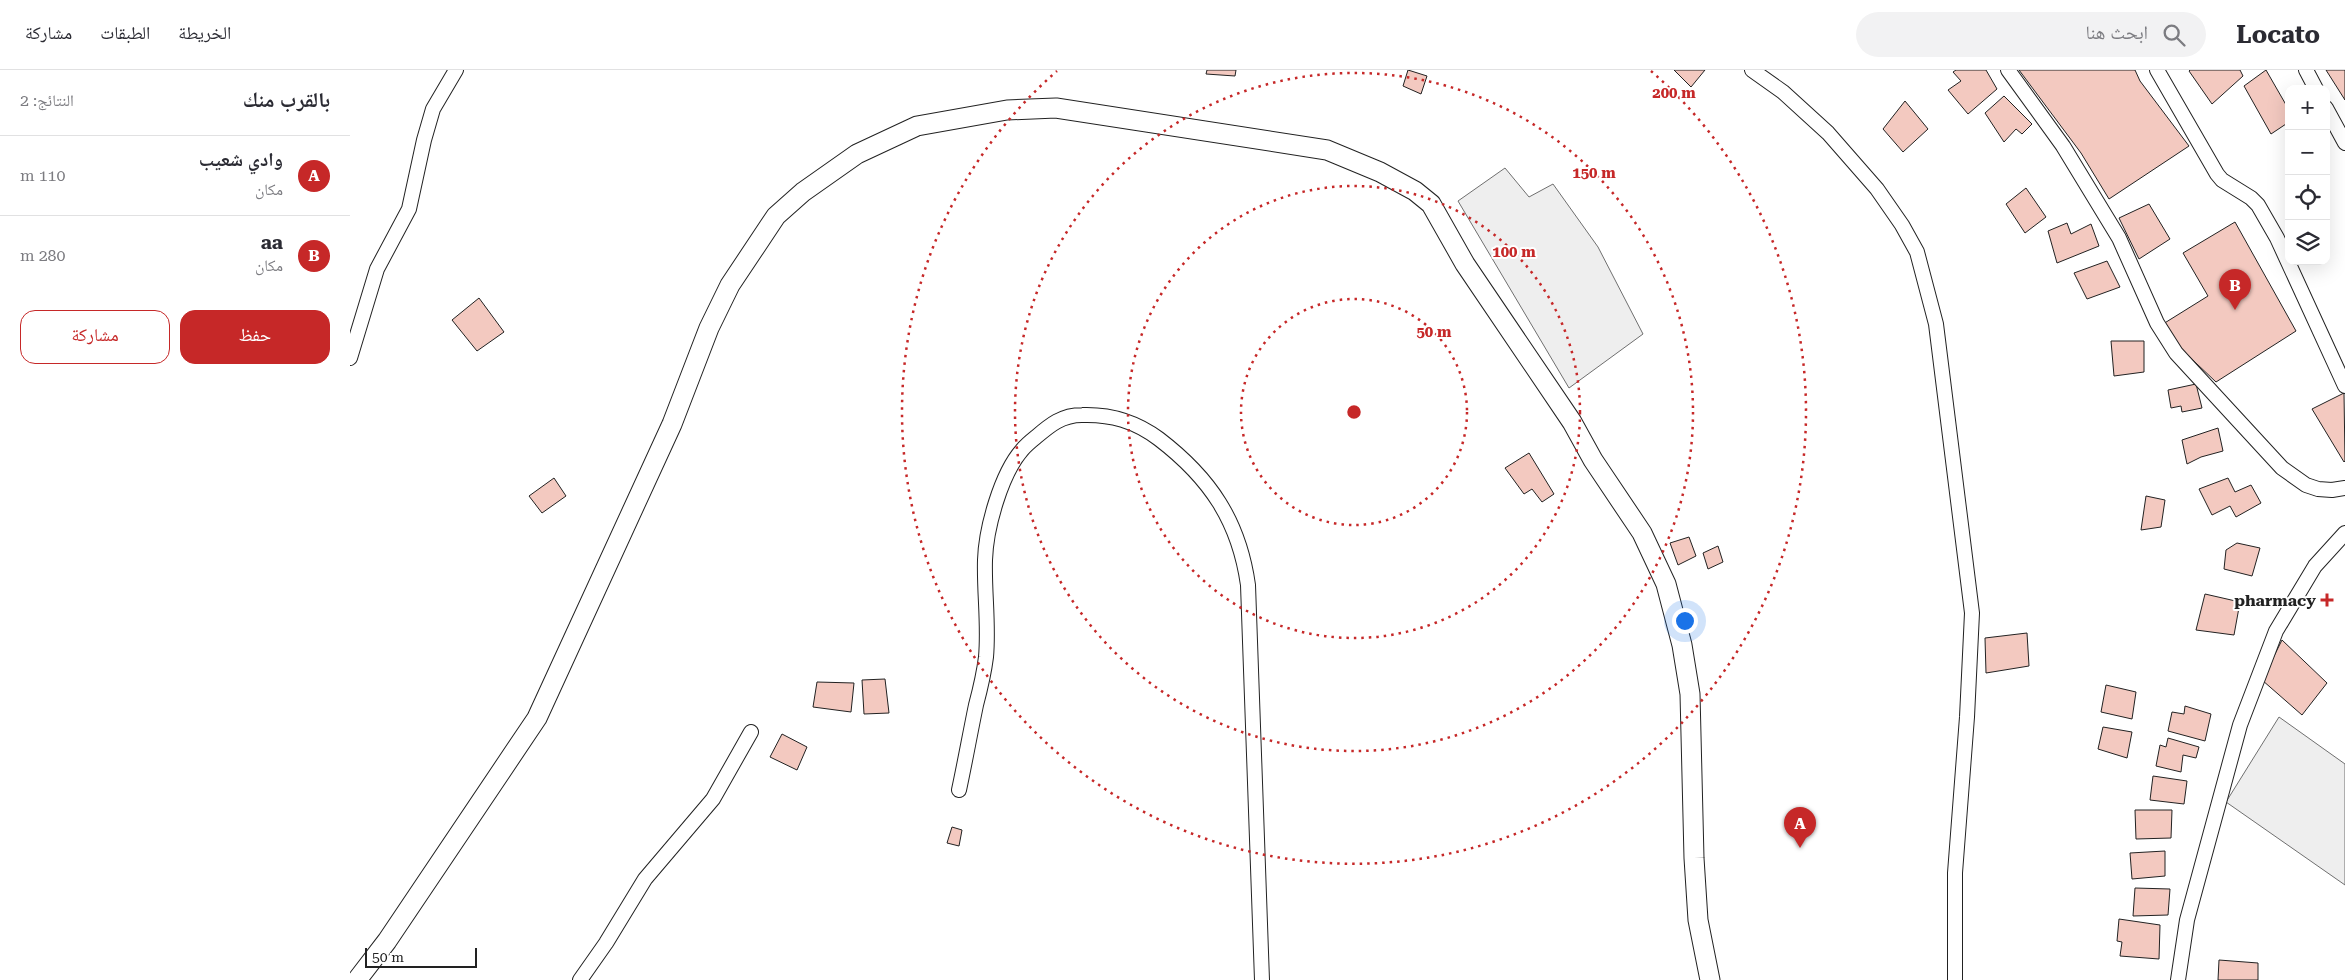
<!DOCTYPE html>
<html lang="ar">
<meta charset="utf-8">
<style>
:root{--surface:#fff;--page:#f2f2f3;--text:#2b2b33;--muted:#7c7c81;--line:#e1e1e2;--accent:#c62828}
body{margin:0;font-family:"Roboto Serif","Noto Naskh Arabic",serif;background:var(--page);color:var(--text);direction:rtl}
.controls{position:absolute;right:15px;top:15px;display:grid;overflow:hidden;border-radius:10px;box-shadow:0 5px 20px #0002}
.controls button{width:45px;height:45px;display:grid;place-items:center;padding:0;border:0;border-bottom:1px solid var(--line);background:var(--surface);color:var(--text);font:25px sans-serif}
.scale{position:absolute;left:15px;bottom:12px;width:112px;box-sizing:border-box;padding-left:5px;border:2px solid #222;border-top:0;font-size:14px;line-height:18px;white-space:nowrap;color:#222;-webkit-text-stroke:4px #fff;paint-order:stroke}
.you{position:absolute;left:1334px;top:550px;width:18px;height:18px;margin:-12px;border:4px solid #fff;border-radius:50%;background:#1a73e8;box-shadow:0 0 0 8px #1a73e833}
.badge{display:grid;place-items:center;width:32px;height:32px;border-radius:50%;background:var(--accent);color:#fff;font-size:16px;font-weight:700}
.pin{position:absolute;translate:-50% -41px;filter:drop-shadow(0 1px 2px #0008)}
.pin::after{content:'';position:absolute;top:26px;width:18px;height:15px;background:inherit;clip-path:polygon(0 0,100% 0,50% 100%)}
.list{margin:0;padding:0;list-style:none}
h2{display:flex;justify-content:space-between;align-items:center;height:65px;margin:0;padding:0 20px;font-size:21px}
h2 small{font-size:16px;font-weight:400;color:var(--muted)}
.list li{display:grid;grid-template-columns:32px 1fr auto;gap:15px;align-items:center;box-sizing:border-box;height:80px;padding:0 20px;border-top:1px solid var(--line)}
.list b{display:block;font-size:19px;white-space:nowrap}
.list p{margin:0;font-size:16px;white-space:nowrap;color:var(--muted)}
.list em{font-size:16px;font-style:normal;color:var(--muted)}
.actions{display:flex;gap:10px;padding:15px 20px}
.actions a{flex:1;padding:11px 0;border:1px solid var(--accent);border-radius:15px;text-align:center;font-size:18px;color:var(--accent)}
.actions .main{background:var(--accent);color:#fff}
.icon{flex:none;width:28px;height:28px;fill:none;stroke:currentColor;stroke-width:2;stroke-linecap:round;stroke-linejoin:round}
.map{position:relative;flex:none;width:1995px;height:910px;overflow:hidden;direction:ltr}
header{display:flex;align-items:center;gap:30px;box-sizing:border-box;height:70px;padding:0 25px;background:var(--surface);border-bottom:1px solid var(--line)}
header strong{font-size:24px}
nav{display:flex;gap:28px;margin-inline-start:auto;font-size:18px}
.search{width:350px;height:45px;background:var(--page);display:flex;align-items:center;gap:12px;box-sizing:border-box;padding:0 18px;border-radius:28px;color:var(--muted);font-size:19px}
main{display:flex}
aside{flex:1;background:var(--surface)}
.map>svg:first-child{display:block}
.green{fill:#eee;stroke:#6f6f6f}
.building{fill:#f3c9c0;stroke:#222}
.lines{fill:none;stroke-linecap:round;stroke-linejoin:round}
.street-casing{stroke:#222;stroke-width:16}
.secondary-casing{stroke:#222;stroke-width:21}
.street{stroke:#fff;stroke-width:14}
.secondary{stroke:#fff;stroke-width:19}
.ring{fill:none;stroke:#c62828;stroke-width:2.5;stroke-dasharray:2.5 5}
.poi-dot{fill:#c62828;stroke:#fff;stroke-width:2}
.labels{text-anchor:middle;stroke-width:4;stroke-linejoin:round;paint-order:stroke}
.poi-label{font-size:16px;font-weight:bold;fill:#222;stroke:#fff;text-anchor:end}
.centre{fill:#c62828;stroke:#fff;stroke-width:2.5}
.ring-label{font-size:15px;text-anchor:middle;font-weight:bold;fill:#c62828;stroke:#fff;stroke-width:4;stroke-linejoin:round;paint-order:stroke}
</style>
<header>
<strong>Locato</strong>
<div class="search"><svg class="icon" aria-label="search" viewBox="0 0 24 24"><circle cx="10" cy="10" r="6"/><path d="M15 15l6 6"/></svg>ابحث هنا</div>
<nav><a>الخريطة</a><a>الطبقات</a><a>مشاركة</a></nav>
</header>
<main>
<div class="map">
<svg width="1995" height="910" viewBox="0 0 1995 910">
<rect width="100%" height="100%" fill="#fff"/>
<g class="green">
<path d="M1155,98L1179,127L1203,114L1248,177L1293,264L1219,318L1108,131Z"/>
<path d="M1929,647L1995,694V815L1876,732Z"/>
</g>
<g class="building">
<path d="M857,0H886L885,6L856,4Z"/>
<path d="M1058,0L1077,6L1071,24L1053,16Z"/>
<path d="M1324,0H1355L1341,17Z"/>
<path d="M1606,0H1636L1647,19L1618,44L1598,20L1611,11L1603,2Z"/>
<path d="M1669,0H1785L1790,11L1839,76L1759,129L1731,83Z"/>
<path d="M1840,0H1890L1893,6L1862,34L1839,1Z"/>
<path d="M1916,0L1939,40V52L1921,64L1894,16Z"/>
<path d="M1976,0H1995V30Z"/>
<path d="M1654,26L1682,54L1672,64L1666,59L1654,72L1635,43Z"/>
<path d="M1555,31L1578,59L1553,82L1533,59Z"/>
<path d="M1676,118L1696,147L1675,163L1656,134Z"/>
<path d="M1799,134L1820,169L1789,189L1769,148Z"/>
<path d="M1885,152L1946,261L1866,312L1828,276L1813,254L1858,226L1833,183Z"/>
<path d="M1717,153L1721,164L1741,154L1749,176L1707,193L1698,161Z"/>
<path d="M1757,191L1770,217L1737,229L1724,203Z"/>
<path d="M129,228L154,262L127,281L102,250Z"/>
<path d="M1761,271H1794V302L1764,306Z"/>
<path d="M1846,314L1852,338L1832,342L1831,336L1821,338L1818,320Z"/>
<path d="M1994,323L1995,391L1994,392L1962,339Z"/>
<path d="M1868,358L1873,381L1851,387L1837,394L1832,370Z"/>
<path d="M1179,383L1204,424L1192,432L1182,419L1174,424L1155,398Z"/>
<path d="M204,408L216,426L192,443L179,426Z"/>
<path d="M1878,408L1885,422L1901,415L1911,433L1886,447L1880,436L1862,445L1849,419Z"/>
<path d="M1796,426L1815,430L1811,457L1791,460Z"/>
<path d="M1339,467L1346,486L1328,495L1320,473Z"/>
<path d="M1887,473L1910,478L1902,506L1874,499L1876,480Z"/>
<path d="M1368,476L1373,492L1358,499L1353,483Z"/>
<path d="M1855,524L1890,532L1884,565L1846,560Z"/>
<path d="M1677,563L1679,596L1636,603L1635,568Z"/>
<path d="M1932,570L1977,613L1952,645L1912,610Z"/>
<path d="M535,609L539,643L514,644L512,610Z"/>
<path d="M467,612L504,613L501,642L463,637Z"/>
<path d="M1756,615L1786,622L1782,649L1751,642Z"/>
<path d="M1835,636L1861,644L1855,671L1818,661L1822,642L1834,644Z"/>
<path d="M1753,657L1782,662L1777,688L1748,679Z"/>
<path d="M432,664L457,677L447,700L420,687Z"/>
<path d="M1818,668L1849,677L1846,688L1833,685L1831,702L1806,696L1810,675L1816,677Z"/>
<path d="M1803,706L1837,711L1834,734L1800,730Z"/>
<path d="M1785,740H1822L1821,768L1786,769Z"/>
<path d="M602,757L612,760L609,776L597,773Z"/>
<path d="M1815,781V806L1782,809L1780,783Z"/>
<path d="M1785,818L1820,819L1818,845L1783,846Z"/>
<path d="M1769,849L1810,855L1809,889L1770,886L1772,872L1767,871Z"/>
<path d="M1869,890L1908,893V910H1868Z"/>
</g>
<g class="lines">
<defs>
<g id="street">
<path d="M1402,0L1433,22L1478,63L1527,119L1552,155L1567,182L1586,254L1622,543L1617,647L1605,803V910"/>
<path d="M1658,0L1713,76L1769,168L1807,253L1826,283L1932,398L1956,415L1968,419L1982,420L1995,418"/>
<path d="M1807,0L1867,104L1872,110L1901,128L1908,135L1927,168L1995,316"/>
<path d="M1956,0L1966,19"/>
<path d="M1976,38L1995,73"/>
<path d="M0,288L27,199L59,139L74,70L83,39L106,0"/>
<path d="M609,720C615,692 620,664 626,635C630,620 634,603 636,587C639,554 634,522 635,490C636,458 651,404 672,380C676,375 681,371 686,367C700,355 712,345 732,345C761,344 785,351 809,369C860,408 889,451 898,515L912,910"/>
<path d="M230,910L256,873L295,809L363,729L401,662"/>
<path d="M1828,910L1837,850L1890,655L1926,561L1965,496L1995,463"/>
</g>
<path id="secondary" d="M7,910L37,871L187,648L322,354L359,258L380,215L426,146L453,122L507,84L567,56L657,40L706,38L977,80L1030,102L1065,121L1081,134L1115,194L1222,352L1243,390L1292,463L1316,514L1332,575L1340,624L1344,788L1348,850L1360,910"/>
</defs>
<use href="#street" class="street-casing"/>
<use href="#secondary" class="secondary-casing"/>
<use href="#street" class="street"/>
<use href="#secondary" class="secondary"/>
</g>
<g class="ring">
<circle cx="1004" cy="342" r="113"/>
<circle cx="1004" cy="342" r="226"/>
<circle cx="1004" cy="342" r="339"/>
<path d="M1301 1A452 452 0 1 1 707 1"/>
</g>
<path class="poi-dot" d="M1974.5 522.5h5v5h5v5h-5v5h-5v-5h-5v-5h5z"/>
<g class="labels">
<g class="poi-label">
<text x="1966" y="536">pharmacy</text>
</g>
</g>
<circle cx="1004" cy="342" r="8" class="centre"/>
<g class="ring-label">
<text x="1324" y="28">200 m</text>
<text x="1244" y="108">150 m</text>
<text x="1164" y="187">100 m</text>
<text x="1084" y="267">50 m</text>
</g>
</svg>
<div class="controls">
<button>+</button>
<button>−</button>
<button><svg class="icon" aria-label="locate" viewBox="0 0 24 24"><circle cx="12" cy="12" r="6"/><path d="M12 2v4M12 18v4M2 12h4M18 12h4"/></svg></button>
<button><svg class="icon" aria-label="layers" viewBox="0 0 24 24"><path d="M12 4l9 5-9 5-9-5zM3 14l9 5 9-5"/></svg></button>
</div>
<div class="scale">50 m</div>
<div class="you"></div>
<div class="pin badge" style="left:1450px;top:778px">A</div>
<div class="pin badge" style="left:1885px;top:240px">B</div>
</div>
<aside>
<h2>بالقرب منك<small>النتائج: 2</small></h2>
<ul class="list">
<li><span class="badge">A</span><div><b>وادي شعيب</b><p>مكان</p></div><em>110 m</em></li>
<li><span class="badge">B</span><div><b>aa</b><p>مكان</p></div><em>280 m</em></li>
</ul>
<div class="actions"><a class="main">حفظ</a><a>مشاركة</a></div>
</aside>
</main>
